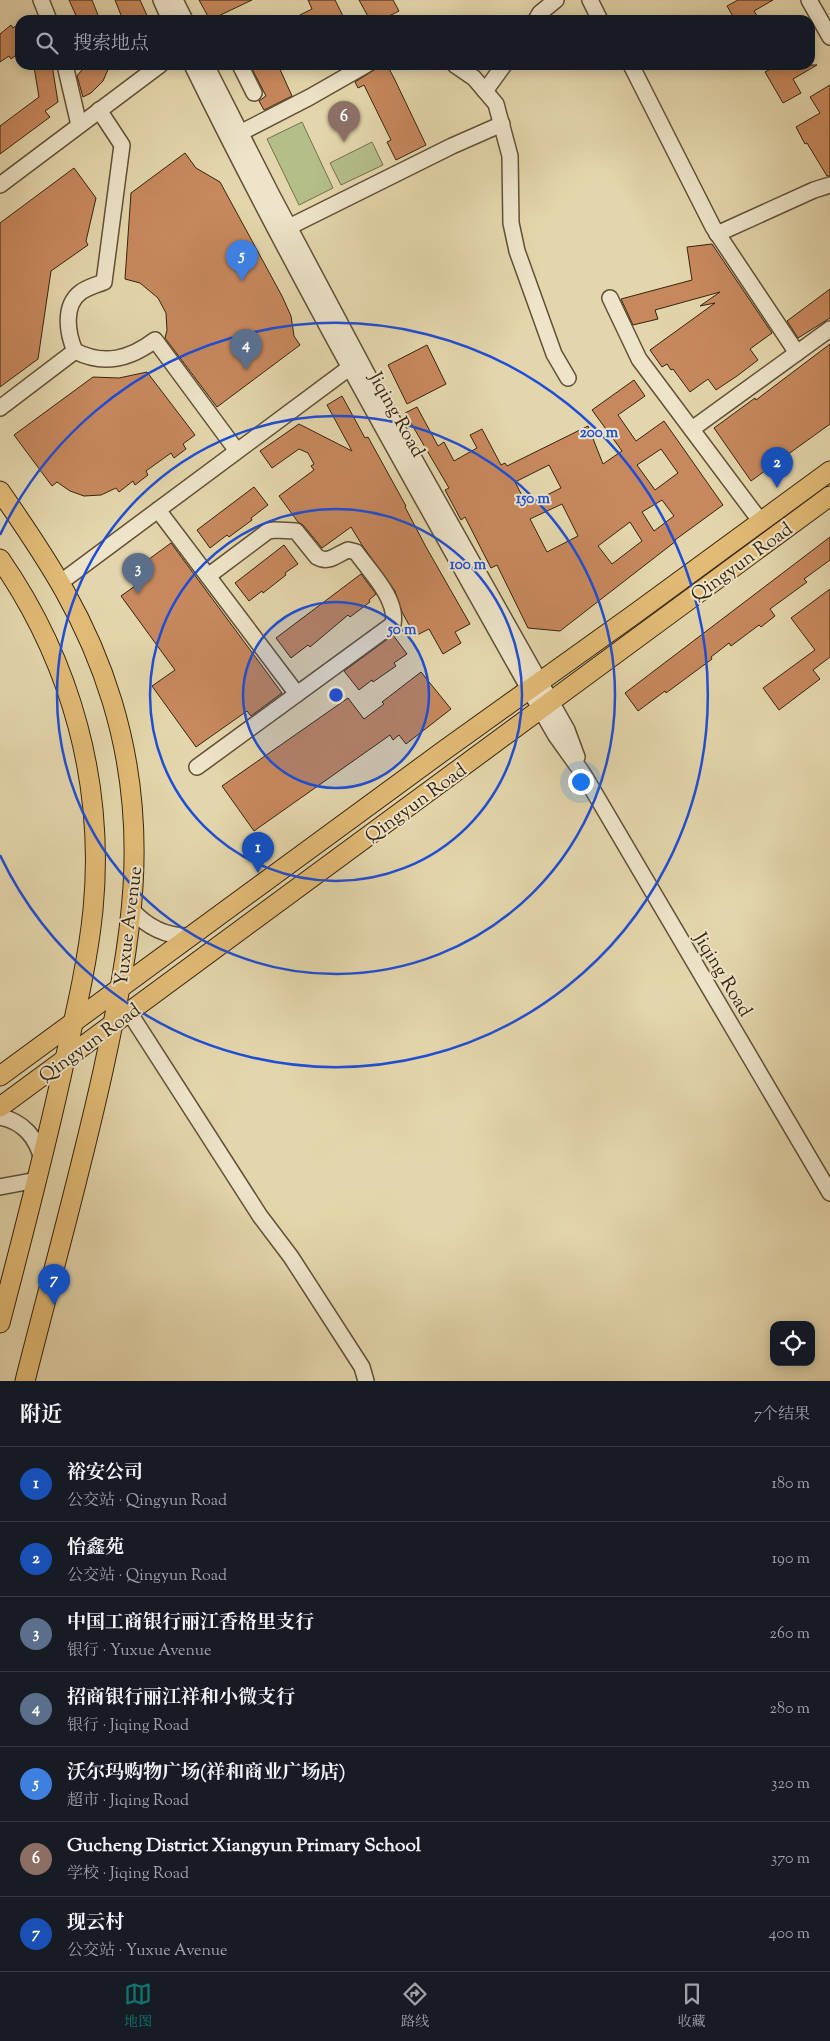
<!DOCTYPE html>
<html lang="zh">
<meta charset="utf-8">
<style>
:root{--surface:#171b24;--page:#20242c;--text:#f1f3f6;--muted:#9ea1a6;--line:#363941;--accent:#0f766e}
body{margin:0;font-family:"Sorts Mill Goudy","Noto Serif SC",serif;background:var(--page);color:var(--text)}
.controls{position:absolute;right:15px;bottom:15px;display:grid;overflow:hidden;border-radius:10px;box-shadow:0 2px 12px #0003}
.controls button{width:45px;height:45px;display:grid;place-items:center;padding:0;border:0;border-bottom:1px solid var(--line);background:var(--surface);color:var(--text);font:25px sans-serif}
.you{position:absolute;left:580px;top:781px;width:18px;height:18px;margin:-12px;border:4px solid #fff;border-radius:50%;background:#1a73e8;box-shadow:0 0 0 8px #1a73e833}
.badge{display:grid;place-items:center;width:32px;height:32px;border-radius:50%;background:var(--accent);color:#fff;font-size:16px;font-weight:700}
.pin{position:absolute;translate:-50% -41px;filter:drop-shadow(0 1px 2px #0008)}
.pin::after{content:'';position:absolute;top:26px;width:18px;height:15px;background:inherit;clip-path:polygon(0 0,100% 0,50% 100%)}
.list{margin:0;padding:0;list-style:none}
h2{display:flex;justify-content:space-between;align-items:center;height:65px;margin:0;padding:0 20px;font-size:21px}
h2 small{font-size:16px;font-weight:400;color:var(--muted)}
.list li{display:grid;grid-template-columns:32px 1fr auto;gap:15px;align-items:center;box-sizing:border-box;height:75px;padding:0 20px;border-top:1px solid var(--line)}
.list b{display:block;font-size:19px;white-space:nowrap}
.list p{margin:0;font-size:16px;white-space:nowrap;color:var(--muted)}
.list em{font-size:16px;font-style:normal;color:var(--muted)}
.icon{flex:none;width:28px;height:28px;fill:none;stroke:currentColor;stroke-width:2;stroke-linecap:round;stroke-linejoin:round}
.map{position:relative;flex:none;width:830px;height:1381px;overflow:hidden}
.search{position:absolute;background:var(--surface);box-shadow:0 2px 12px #0003;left:15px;right:15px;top:15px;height:55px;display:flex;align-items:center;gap:12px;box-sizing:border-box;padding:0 18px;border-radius:15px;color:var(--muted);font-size:19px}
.sheet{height:590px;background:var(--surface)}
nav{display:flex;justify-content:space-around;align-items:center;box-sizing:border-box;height:70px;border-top:1px solid var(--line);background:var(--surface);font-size:14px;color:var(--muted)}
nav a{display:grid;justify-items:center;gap:2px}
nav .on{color:var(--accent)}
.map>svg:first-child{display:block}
.green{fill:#b4be89;stroke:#75714c}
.building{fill:#c7885d;stroke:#36240f;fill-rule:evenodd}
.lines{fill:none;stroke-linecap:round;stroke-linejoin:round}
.minor-casing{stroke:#625036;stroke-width:18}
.major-casing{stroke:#36240f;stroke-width:21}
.minor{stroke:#ede4c9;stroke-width:15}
.major{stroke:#e2bb76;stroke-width:19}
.ring{fill:none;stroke:#1d4ed8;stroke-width:2.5}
.labels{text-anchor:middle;stroke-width:4;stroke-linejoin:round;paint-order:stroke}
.street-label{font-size:19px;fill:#36240f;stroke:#ede4c9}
.centre{fill:#1d4ed8;stroke:#ede4c9;stroke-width:2.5}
.ring-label{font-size:15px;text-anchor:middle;font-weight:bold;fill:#1d4ed8;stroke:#ede4c9;stroke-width:4;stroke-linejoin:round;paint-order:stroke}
</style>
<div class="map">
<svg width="830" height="1381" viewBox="0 0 830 1381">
<rect width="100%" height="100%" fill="#e4d6ac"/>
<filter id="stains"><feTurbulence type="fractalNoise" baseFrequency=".004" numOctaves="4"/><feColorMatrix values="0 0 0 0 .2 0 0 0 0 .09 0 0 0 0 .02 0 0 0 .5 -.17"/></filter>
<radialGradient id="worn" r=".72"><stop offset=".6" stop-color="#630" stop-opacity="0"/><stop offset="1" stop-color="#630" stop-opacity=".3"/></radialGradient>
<g class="green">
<path d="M302,122L333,188L299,205L267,139Z"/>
<path d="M372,142L383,165L341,185L330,163Z"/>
</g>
<g class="building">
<path d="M69,0H92L98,15L87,20H78Z"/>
<path d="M115,0H140L149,20H123Z"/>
<path d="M199,0H252L210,20Z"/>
<path d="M308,0H335L345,20H290L312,9Z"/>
<path d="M359,0H393L399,11L381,20H370Z"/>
<path d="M738,0H773L754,11L760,20H735L727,6Z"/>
<path d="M20,23V52L11,59L9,56L0,62V34L11,25L13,28Z"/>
<path d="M52,65L58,102L45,111L50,117L0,154V126L39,97L34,67Z"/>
<path d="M86,65H110L103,81L91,93L83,97L77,76Z"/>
<path d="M250,65H278L292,96L264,110L259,101L266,96Z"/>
<path d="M382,65H387L394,78L426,145L396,160L387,142L391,140L364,85L358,88L355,82Z"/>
<path d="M778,65H817L793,79L801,93L783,103L765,72Z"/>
<path d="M830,85V176H827L807,143L805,144L796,127L820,113L810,97Z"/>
<path d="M185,153L196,168L220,182L282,296L291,316L294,336L300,345L217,407L165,338L167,330L166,313L158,298L140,283L125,279L131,193Z"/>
<path d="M74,168L96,198L86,241L88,245L51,271L38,359L0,387V223Z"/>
<path d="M712,244L772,333L750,349L758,360L737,376L716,390L708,379L690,392L673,369L671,370L667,364L662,367L650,350L715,303L700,306L720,292L655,310L658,319L633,325L621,299L692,280L687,247Z"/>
<path d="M830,289V318L798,338L787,321Z"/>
<path d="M830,344V424L751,481L714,428L755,398L756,400Z"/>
<path d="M427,345L446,384L407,404L388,365Z"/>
<path d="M147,372L195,435L183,444L186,449L174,458L171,453L146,471L148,475L135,485L133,481L119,492L116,488L101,495L84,496L70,491L57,482L52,486L14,435L93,377L119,378Z"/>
<path d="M634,380L645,396L618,415L636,441L664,421L723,505L675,540L676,541L560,631L528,628L497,565L491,568L465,517L461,520L445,490L449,488L405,413L417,407L438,446L444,442L454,461L477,448L470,435L482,429L501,465L505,463L507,466L588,426L603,464L622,451L592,410ZM661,449L678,473L655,490L637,465ZM549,465L561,488L527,505L515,482ZM662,500L674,516L654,531L642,512ZM562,504L578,536L547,552L530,519ZM630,522L642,541L612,564L598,546Z"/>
<path d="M342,396L365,438L368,437L406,506L405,507L426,547L470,624L455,632L461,643L443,654L429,629L415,636L402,612L395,591L362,545L351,527L322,548L303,525L298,522L279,496L314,470L311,466L314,464L308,453L299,449L272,468L260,451L299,424L352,451L327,405Z"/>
<path d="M254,487L268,505L251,518L252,520L229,537L227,535L210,548L197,530Z"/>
<path d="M830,537V560L804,579L807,582L770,609L775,616L761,627L759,625L731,646L729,643L711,657L712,659L666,693L665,691L638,711L625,693Z"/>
<path d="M171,543L282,693L251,716L247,711L196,747L152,686L175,670L121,596L149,576L141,565Z"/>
<path d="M284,545L298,564L285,573L286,575L263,593L262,591L249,601L235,583Z"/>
<path d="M361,574L376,594L369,600L370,602L350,617L348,615L310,647L308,645L291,658L276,638Z"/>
<path d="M830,589V657L813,670L820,679L779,710L763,688L815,650L791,618Z"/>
<path d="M393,635L407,654L394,663L396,666L373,682L372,680L359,690L344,671Z"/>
<path d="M421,672L451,709L406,744L399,735L393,740L390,735L254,831L222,786L348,698L364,719L384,704L382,702Z"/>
</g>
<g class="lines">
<defs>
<g id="minor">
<path d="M41,0L49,20"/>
<path d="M161,0L170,20"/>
<path d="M175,0L185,20"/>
<path d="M590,0L600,20"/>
<path d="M809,0L830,37"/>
<path d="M536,20L540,13L556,0"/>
<path d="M65,65L79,125"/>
<path d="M192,65C296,278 414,483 529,689L556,736L584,775L830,1193"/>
<path d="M206,65L272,195L380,398L567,730L577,757"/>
<path d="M240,65L254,93"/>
<path d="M455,65L474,78L496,104L510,156L511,223L517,251L554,354L568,378"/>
<path d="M631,65L713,227L797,353"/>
<path d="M485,91L504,65"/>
<path d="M99,110L122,145L104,282C96,285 88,287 81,292C63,305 67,333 75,351C104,366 130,359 155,340L237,451"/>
<path d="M240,133L310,97L366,65"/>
<path d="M0,185L160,65"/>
<path d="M289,227L452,146L502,124"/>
<path d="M717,234L814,190L830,185"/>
<path d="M610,298L639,359L761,522"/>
<path d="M0,408L75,351"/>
<path d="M692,429L830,329"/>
<path d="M158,510L297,694"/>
<path d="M61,582L349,368"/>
<path d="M197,767L393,624C398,599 370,572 356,552L348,550C337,554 329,564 317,557L296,531L275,530L268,531L208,576"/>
<path d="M132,910C148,928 167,937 191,936"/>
<path d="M129,1012L260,1216L291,1257L362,1367L366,1381"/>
<path d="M0,1117C23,1121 37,1138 42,1160"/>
<path d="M0,1187L37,1180"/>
</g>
<g id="major">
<path d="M0,491C48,560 87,619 112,701C152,832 131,942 103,1071C80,1175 51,1278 25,1381"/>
<path d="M0,559C72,663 105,785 93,910C88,960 76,1011 65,1059C46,1148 23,1235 0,1323"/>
<path d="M0,1076L446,749L636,613L830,471"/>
<path d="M0,1107L830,496"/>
</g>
</defs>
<use href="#minor" class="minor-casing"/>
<use href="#major" class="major-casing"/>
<use href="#minor" class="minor"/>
<use href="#major" class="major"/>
</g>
<circle cx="336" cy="695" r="93" fill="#1d4ed8" fill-opacity=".12"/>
<g class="ring">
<circle cx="336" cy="695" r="93"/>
<circle cx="336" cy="695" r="186"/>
<circle cx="336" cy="695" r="279"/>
<path d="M0 535A372 372 0 1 1 0 855"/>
</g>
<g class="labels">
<g class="street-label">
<text transform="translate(398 414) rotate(61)" y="7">Jiqing Road</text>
<text transform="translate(741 561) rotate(-36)" y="7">Qingyun Road</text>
<text transform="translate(415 802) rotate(-36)" y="7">Qingyun Road</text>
<text transform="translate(127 926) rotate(-83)" y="7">Yuxue Avenue</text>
<text transform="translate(724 974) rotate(59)" y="7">Jiqing Road</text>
<text transform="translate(89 1042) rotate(-36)" y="7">Qingyun Road</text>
</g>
</g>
<circle cx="336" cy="695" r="8" class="centre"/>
<g class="ring-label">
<text x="599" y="437">200 m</text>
<text x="533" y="503">150 m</text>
<text x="468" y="569">100 m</text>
<text x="402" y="634">50 m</text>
</g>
<rect width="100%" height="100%" filter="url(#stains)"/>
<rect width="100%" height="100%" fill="url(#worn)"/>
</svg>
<div class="controls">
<button><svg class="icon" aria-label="locate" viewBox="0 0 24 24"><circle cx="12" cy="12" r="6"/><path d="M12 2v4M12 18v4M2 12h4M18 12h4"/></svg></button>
</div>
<div class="you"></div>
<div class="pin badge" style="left:258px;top:873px;background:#1a4fb4">1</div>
<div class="pin badge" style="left:777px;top:488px;background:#1a4fb4">2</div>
<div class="pin badge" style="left:138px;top:594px;background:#5c6f8a">3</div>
<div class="pin badge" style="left:246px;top:370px;background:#5c6f8a">4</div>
<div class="pin badge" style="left:242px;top:281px;background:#3f7fe0">5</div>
<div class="pin badge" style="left:344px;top:142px;background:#8d6e63">6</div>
<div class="pin badge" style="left:54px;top:1305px;background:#1a4fb4">7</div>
<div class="search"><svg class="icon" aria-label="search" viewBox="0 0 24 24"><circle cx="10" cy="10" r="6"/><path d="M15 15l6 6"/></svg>搜索地点</div>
</div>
<section class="sheet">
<h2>附近<small>7个结果</small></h2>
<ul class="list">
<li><span class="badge" style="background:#1a4fb4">1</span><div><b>裕安公司</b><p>公交站 · Qingyun Road</p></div><em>180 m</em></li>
<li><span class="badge" style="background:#1a4fb4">2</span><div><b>怡鑫苑</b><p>公交站 · Qingyun Road</p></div><em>190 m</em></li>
<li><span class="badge" style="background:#5c6f8a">3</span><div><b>中国工商银行丽江香格里支行</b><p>银行 · Yuxue Avenue</p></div><em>260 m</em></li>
<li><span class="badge" style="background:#5c6f8a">4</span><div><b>招商银行丽江祥和小微支行</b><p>银行 · Jiqing Road</p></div><em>280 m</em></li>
<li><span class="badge" style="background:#3f7fe0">5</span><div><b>沃尔玛购物广场(祥和商业广场店)</b><p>超市 · Jiqing Road</p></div><em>320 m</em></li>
<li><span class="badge" style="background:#8d6e63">6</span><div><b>Gucheng District Xiangyun Primary School</b><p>学校 · Jiqing Road</p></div><em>370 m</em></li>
<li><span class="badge" style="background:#1a4fb4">7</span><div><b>现云村</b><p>公交站 · Yuxue Avenue</p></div><em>400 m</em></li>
</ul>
</section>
<nav>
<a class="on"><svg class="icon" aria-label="map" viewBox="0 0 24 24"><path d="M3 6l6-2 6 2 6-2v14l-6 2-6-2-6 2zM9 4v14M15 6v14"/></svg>地图</a>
<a><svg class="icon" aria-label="directions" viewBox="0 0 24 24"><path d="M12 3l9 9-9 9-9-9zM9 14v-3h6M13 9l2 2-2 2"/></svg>路线</a>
<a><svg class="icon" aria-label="saved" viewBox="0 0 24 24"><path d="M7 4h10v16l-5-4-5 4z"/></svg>收藏</a>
</nav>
